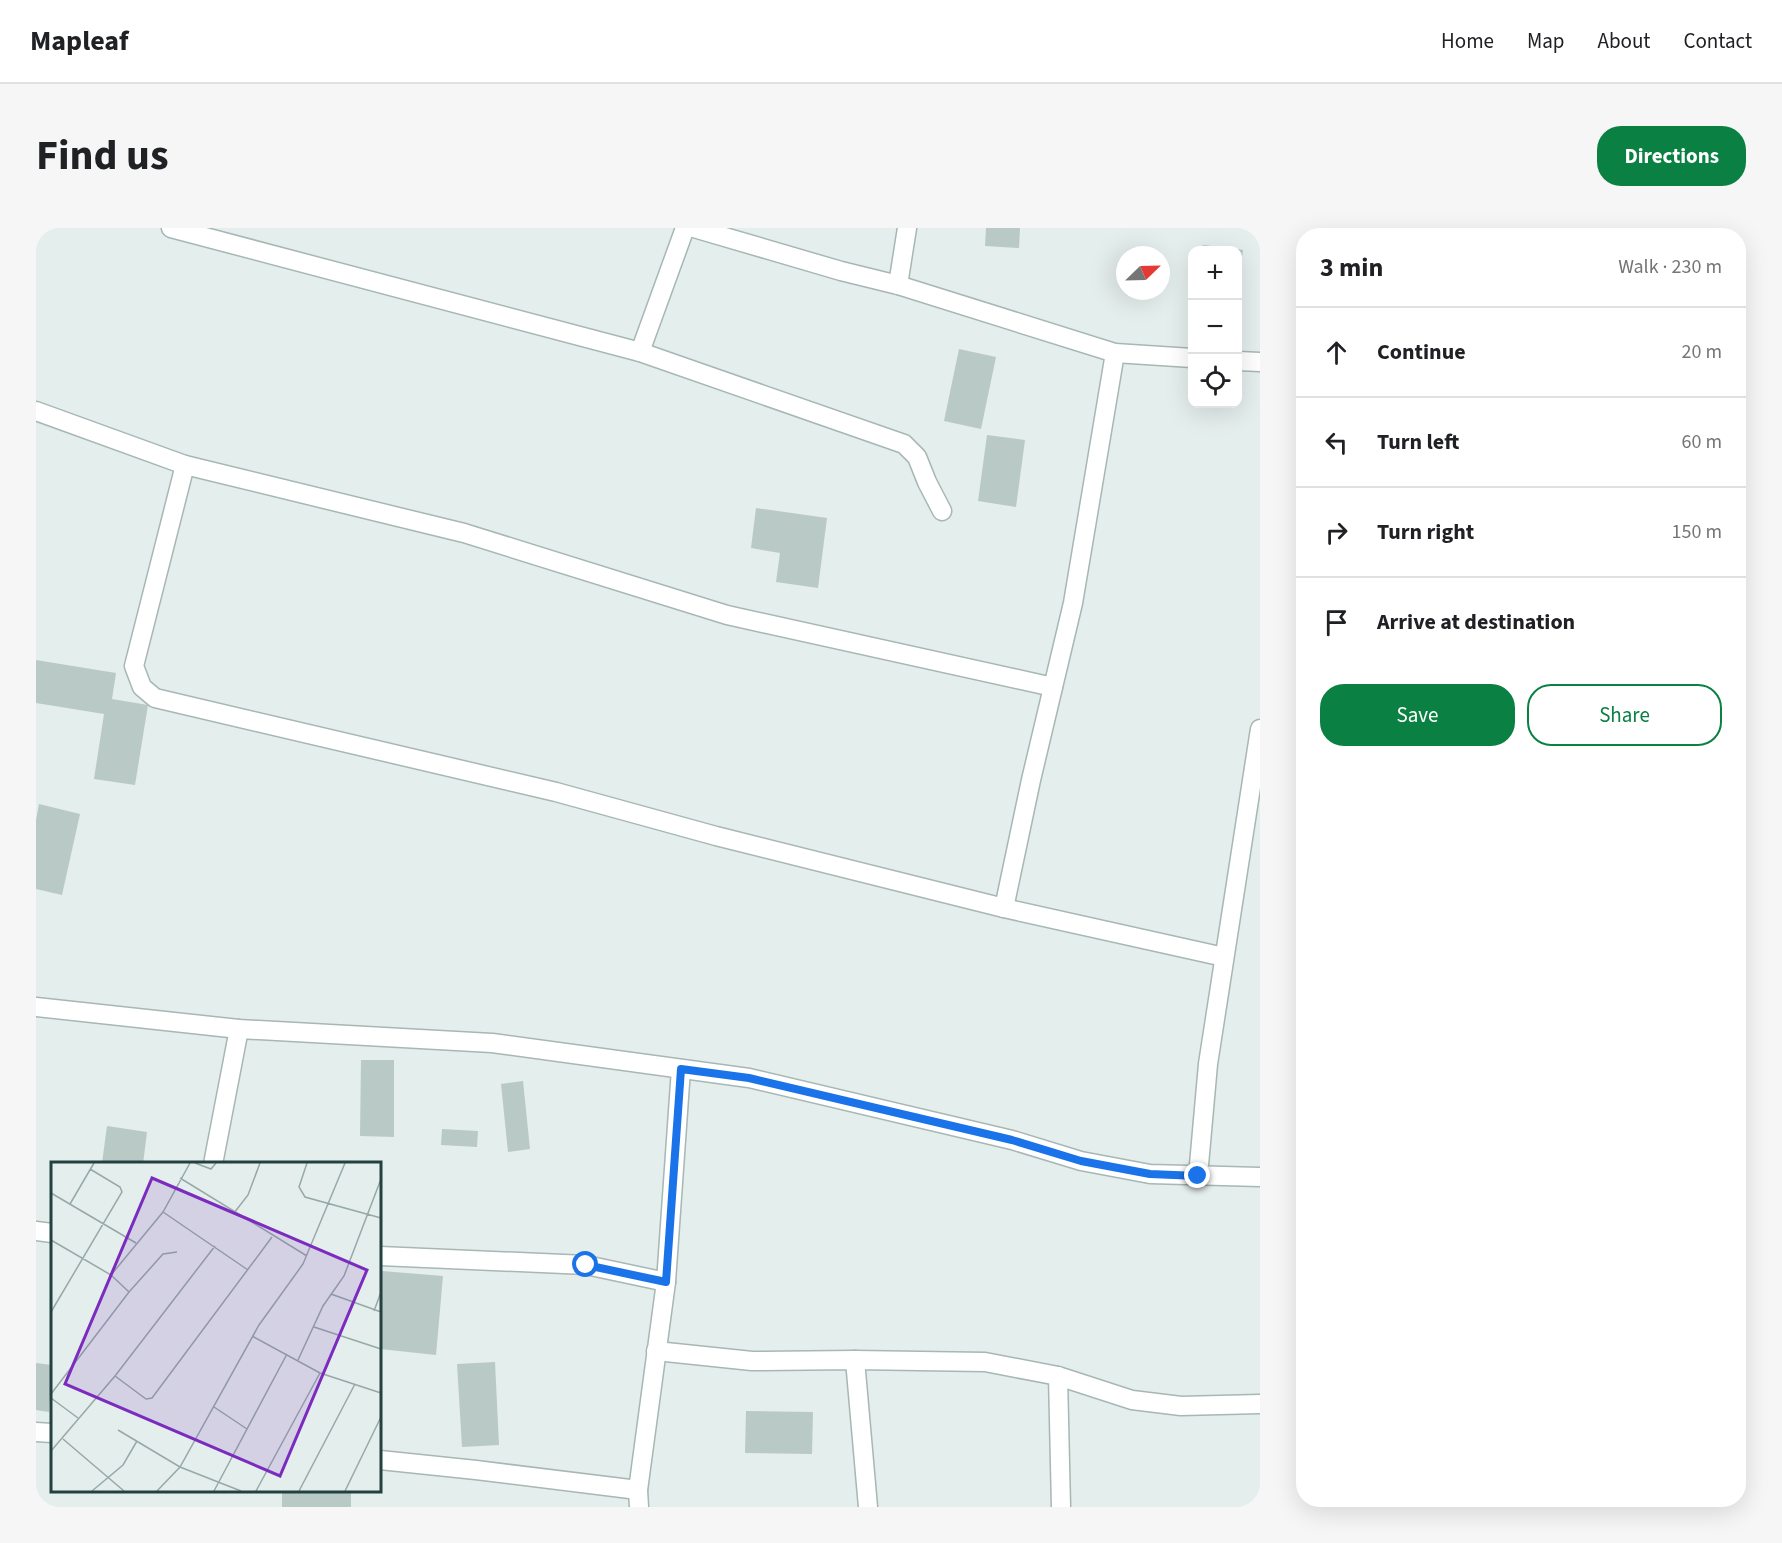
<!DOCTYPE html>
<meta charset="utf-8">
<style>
:root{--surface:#fff;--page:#f6f6f6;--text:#202124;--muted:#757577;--line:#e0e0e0;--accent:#0b8043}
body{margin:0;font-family:"Source Sans 3",sans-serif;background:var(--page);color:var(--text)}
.controls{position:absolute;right:18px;top:18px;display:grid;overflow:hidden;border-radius:12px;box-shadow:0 6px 24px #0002}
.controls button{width:54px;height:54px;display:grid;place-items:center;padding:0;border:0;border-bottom:2px solid var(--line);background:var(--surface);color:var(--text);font:30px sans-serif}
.compass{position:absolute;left:1080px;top:18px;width:54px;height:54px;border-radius:50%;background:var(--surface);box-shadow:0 6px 24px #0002;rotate:67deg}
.stop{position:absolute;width:18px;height:18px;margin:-14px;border:4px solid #1a73e8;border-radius:50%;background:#fff}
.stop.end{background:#1a73e8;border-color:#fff;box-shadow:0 2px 6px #0008}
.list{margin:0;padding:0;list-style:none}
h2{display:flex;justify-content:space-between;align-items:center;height:78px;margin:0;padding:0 24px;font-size:26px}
h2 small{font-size:20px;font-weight:400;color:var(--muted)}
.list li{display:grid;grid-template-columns:39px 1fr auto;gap:18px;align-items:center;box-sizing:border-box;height:90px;padding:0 24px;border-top:2px solid var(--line)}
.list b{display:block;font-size:22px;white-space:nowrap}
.list em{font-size:20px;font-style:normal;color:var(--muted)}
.actions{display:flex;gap:12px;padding:18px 24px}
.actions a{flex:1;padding:14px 0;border:2px solid var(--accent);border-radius:24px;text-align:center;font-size:21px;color:var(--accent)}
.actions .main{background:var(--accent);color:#fff}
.icon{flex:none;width:33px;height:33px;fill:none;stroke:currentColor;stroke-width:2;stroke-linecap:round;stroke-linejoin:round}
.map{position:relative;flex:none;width:1224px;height:1279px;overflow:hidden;border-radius:24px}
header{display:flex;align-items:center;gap:36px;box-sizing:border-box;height:84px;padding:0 30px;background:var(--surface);border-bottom:2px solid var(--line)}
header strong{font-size:28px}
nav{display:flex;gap:33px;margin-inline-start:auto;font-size:21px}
.intro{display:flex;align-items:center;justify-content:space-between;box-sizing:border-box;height:144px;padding:0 36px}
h1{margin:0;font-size:42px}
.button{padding:15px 27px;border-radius:24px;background:var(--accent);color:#fff;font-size:21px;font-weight:700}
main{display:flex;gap:36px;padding:0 36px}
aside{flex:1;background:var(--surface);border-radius:24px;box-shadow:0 6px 24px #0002}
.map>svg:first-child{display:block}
.building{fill:#b9c9c6}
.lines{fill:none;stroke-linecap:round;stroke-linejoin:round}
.minor-casing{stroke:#a6b7b5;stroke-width:21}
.minor{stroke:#fff;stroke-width:18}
.route{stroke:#1a73e8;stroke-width:8}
.inset-road{fill:none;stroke:#96a9a7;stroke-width:1.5}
.view{fill:#7b2cbf;fill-opacity:0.15;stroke:#7b2cbf;stroke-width:3}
.inset-edge{fill:none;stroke:#224140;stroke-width:3}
</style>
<header>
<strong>Mapleaf</strong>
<nav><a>Home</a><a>Map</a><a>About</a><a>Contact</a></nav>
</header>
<div class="intro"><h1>Find us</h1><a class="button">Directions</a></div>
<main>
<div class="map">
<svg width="1224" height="1279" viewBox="0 0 1224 1279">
<rect width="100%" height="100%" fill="#e4eeec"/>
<g class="building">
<path d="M950,0H984L983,20L949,18Z"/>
<path d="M1167,17L1201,21V22H1166Z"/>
<path d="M1202,21L1207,22L1203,55H1202Z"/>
<path d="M923,121L960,129L945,201L908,193Z"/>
<path d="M951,207L989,212L980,279L942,273Z"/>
<path d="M720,280L791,290L782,360L740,354L744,325L715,320Z"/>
<path d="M0,432L80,445L76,471L112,477L99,557L58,551L68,486L0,475Z"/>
<path d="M3,576L44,586L26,667L0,661V592Z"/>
<path d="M325,832H358V909L324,908Z"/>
<path d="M487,853L494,921L472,924L465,856Z"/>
<path d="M71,898L111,904L107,936L66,935Z"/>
<path d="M406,901L442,903L441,919L405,917Z"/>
<path d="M346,1043L407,1048L400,1127L344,1121V1075Z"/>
<path d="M459,1134L463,1217L426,1219L421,1136Z"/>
<path d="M0,1135L16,1137L13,1184L0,1182Z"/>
<path d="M710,1183L777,1184L776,1226L709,1225Z"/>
<rect x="246" y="1262" width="69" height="17"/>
</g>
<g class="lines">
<defs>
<g id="minor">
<path d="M135,0L604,124L868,216L881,229L891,254L906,283"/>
<path d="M658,0L805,43L862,57L1079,125L1156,130"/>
<path d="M862,57L871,0"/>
<path d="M604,124L649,0"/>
<path d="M1202,133L1224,134"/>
<path d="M0,183L149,237L428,305L691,387L1017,459"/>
<path d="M149,237L98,438L106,459L119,470L520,564L680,608L968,680L1188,729"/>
<path d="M968,680L995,552L1037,375L1079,125"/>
<path d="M0,779L203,801L456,815L713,850L976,912L1045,933L1114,946L1224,949"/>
<path d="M177,936L203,801"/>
<path d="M1162,948L1172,836L1224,501"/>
<path d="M0,1003L16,1005"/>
<path d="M344,1028L550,1037L630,1054"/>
<path d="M620,1123L716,1133L819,1132L949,1134L1022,1148L1096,1172L1145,1178L1224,1176"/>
<path d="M819,1132L832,1279"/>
<path d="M1022,1148L1025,1279"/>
<path d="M0,1204L16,1205"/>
<path d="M344,1232L440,1242L602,1262"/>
<path d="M603,1279L602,1262L630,1054L645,841"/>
</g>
</defs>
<use href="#minor" class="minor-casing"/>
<use href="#minor" class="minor"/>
</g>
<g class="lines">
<path class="route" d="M550,1037L630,1054L645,841L713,850L976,912L1045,933L1114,946L1162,948"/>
</g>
<g transform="translate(15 934)">
<rect width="330" height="330" fill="#e4eeec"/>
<path class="inset-road" d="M144,1L160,7L165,1M256,1L248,25L254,35L330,56M129,16L256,94M0,31L85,81M19,42L43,1M112,50L197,108M183,51L197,33L209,1M0,78L60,113L78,130M60,113L112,50L139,1M280,132L330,150M323,149L330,130M0,150L71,30L69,25L39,7M263,165L330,187M201,174L269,211L330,231M247,198L272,144L293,114L330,17M64,214L95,237L101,236L221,75M0,232L78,130L112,92L126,90M0,236L27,256M163,245L196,267M67,268L129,305L190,329M12,277L73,329M0,289L64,214L164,84M41,329L72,303L86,279M106,329L129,305L208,163L252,102L294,1M163,329L236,192M205,329L269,211M248,329L304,222M294,329L330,255"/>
<path class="view" d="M101,16L316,108L229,314L14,222Z"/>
<rect width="330" height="330" class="inset-edge"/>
</g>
</svg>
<div class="controls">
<button>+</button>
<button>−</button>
<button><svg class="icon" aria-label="locate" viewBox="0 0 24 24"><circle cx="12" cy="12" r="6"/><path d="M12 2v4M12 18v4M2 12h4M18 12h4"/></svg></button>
</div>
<svg class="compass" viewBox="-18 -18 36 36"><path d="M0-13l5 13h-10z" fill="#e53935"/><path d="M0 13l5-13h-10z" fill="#757577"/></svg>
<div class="stop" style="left:550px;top:1037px"></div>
<div class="stop end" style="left:1162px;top:948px"></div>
</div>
<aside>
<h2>3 min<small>Walk · 230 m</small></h2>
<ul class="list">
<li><svg class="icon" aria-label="ahead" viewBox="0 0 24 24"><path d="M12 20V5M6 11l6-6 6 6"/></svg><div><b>Continue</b></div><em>20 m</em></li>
<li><svg class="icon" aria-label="left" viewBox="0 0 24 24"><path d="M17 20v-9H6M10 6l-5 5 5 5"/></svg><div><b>Turn left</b></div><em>60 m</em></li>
<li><svg class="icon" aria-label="right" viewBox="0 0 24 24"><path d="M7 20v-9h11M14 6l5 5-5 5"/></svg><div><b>Turn right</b></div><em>150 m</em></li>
<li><svg class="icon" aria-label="arrive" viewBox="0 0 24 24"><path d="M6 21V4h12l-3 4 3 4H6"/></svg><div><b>Arrive at destination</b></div></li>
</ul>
<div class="actions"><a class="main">Save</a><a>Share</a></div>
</aside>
</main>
